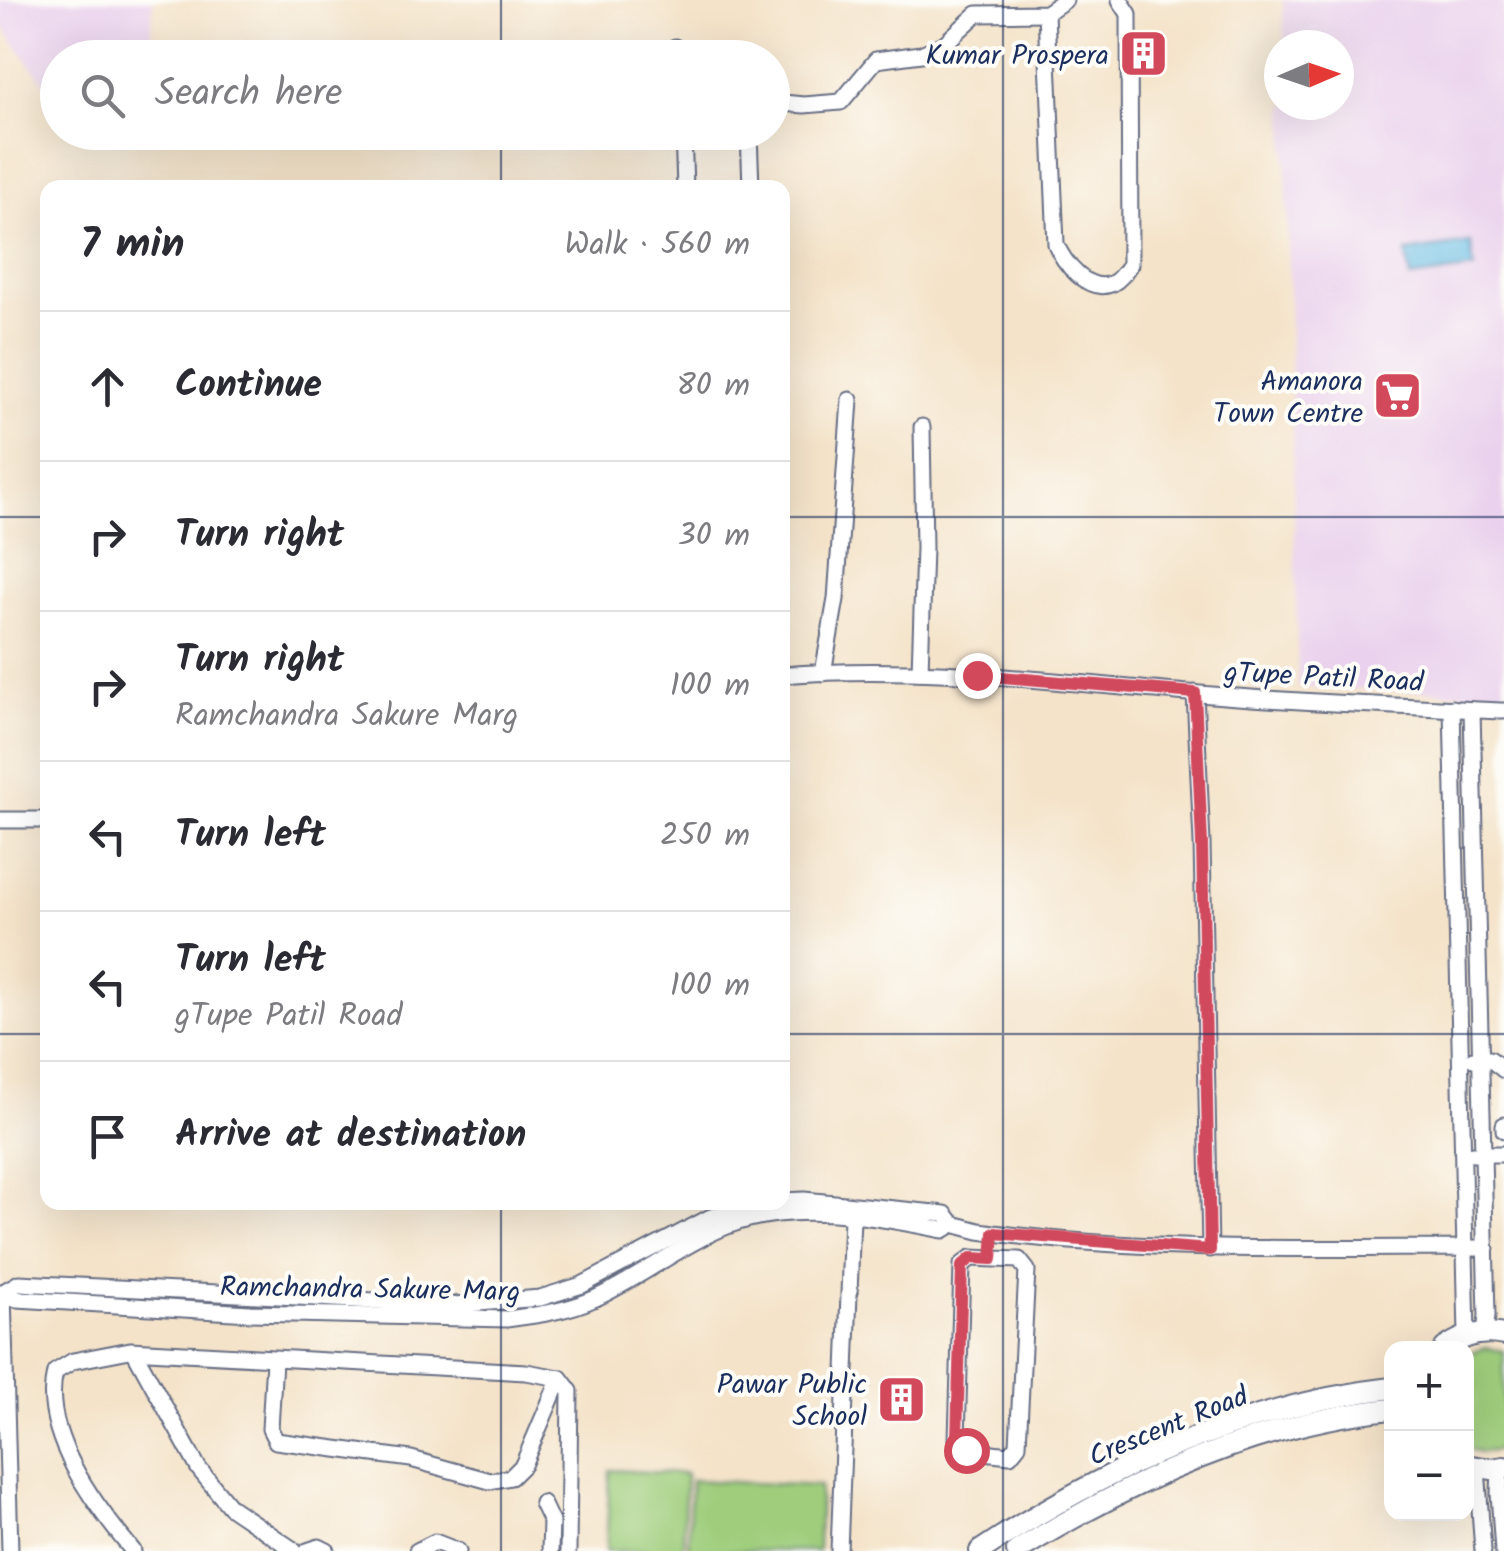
<!DOCTYPE html>
<meta charset="utf-8">
<style>
:root{--surface:#fff;--page:#f2f2f3;--text:#2b2b33;--muted:#7c7c81;--line:#e1e1e2}
body{margin:0;font-family:Kalam,sans-serif;background:var(--page);color:var(--text)}
.controls{position:absolute;right:30px;bottom:30px;display:grid;overflow:hidden;border-radius:20px;box-shadow:0 10px 40px #0002}
.controls button{width:90px;height:90px;display:grid;place-items:center;padding:0;border:0;border-bottom:2px solid var(--line);background:var(--surface);color:var(--text);font:50px sans-serif}
.compass{position:absolute;left:1264px;top:30px;width:90px;height:90px;border-radius:50%;background:var(--surface);box-shadow:0 10px 40px #0002;rotate:88deg}
.stop{position:absolute;width:30px;height:30px;margin:-22px;border:8px solid #d1495b;border-radius:50%;background:#fff}
.stop.end{background:#d1495b;border-color:#fff;box-shadow:0 2px 10px #0008}
.list{margin:0;padding:0;list-style:none}
h2{display:flex;justify-content:space-between;align-items:center;height:130px;margin:0;padding:0 40px;font-size:42px}
h2 small{font-size:32px;font-weight:400;color:var(--muted)}
.list li{display:grid;grid-template-columns:65px 1fr auto;gap:30px;align-items:center;box-sizing:border-box;height:150px;padding:0 40px;border-top:2px solid var(--line)}
.list b{display:block;font-size:38px;white-space:nowrap}
.list p{margin:0;font-size:32px;white-space:nowrap;color:var(--muted)}
.list em{font-size:32px;font-style:normal;color:var(--muted)}
.icon{flex:none;width:55px;height:55px;fill:none;stroke:currentColor;stroke-width:2;stroke-linecap:round;stroke-linejoin:round}
.map{position:relative;flex:none;width:1504px;height:1551px;overflow:hidden}
.search{position:absolute;background:var(--surface);box-shadow:0 10px 40px #0002;left:40px;top:40px;width:750px;height:110px;display:flex;align-items:center;gap:25px;box-sizing:border-box;padding:0 35px;border-radius:55px;color:var(--muted);font-size:38px}
.panel{position:absolute;background:var(--surface);box-shadow:0 10px 40px #0002;left:40px;top:180px;width:750px;height:1030px;border-radius:20px}
.map>svg:first-child{display:block}
.built{fill:#ead1ed}
.green{fill:#9fcd7b;stroke:#5d7e6c;stroke-width:2.5}
.water{fill:#67bce4;stroke:#4176a1;stroke-width:2.5}
.lines{fill:none;stroke-linecap:round;stroke-linejoin:round}
.minor-casing{stroke:#676e83;stroke-width:19}
.major-casing{stroke:#676e83;stroke-width:24}
.minor{stroke:#fff;stroke-width:15}
.major{stroke:#fff;stroke-width:20}
.route{stroke:#d1495b;stroke-width:12}
.grid{fill:none;stroke:#1b2f5e;stroke-width:2.5;stroke-opacity:0.55}
.labels{text-anchor:middle;stroke-width:8;stroke-linejoin:round;paint-order:stroke}
.poi-label{font-size:28px;fill:#1b2f5e;stroke:#fdfcf7;text-anchor:end}
.street-label{font-size:28px;fill:#1b2f5e;stroke:#fdfcf7}
</style>
<div class="map">
<svg width="1504" height="1551" viewBox="0 0 1504 1551">
<rect width="100%" height="100%" fill="#fdfcf7"/>
<filter id="ink" filterUnits="userSpaceOnUse"><feTurbulence type="fractalNoise" baseFrequency=".01" numOctaves="2"/><feDisplacementMap in="SourceGraphic" scale="20" xChannelSelector="R" yChannelSelector="G"/><feConvolveMatrix kernelMatrix="1 2 1 2 8 2 1 2 1" color-interpolation-filters="sRGB"/></filter>
<filter id="wash" filterUnits="userSpaceOnUse"><feTurbulence type="fractalNoise" baseFrequency=".0048" numOctaves="4" result="noise"/><feDisplacementMap in="SourceGraphic" scale="40" xChannelSelector="R" yChannelSelector="G"/><feGaussianBlur stdDeviation="2.25" result="paint"/><feColorMatrix in="noise" values="0 0 0 0 0 0 0 0 0 0 0 0 0 0 0 0 0 1.4 0 .05"/><feComposite in="paint" operator="in"/></filter>
<g filter="url(#wash)">
<rect width="100%" height="100%" fill="#f4e3c9"/>
<g class="built">
<path d="M0,0H153L149,57L58,58L57,101L0,23Z"/>
<path d="M1283,0H1504V694L1298,687L1285,105H1339V45H1284Z"/>
</g>
<g class="green">
<path d="M1486,1348L1504,1351V1450L1480,1452L1466,1448L1467,1353Z"/>
<path d="M610,1470L686,1474L683,1551H606Z"/>
<path d="M691,1480L820,1486L818,1551H688Z"/>
</g>
<path class="water" d="M1471,243L1474,269L1410,278L1406,252Z"/>
</g>
<g filter="url(#ink)">
<g class="lines">
<defs>
<g id="minor">
<path d="M1046,13L1056,244C1063,263 1089,295 1113,283C1121,279 1125,271 1130,264L1129,14L1120,0"/>
<path d="M675,47L682,58"/>
<path d="M772,102L804,105L841,102L876,60L921,54L944,44L977,14L1046,13L1065,0"/>
<path d="M683,132L685,188"/>
<path d="M749,132L751,188"/>
<path d="M920,672L924,548L922,427"/>
<path d="M823,673L836,599L850,400"/>
<path d="M782,675C914,664 1046,681 1177,692C1286,702 1395,706 1504,711"/>
<path d="M1195,693L1202,843L1210,1249"/>
<path d="M1452,708L1467,1336"/>
<path d="M1472,710L1487,1316L1485,1333"/>
<path d="M0,820H48"/>
<path d="M1473,1059H1490L1504,1070"/>
<path d="M1504,1125V1130"/>
<path d="M1473,1154H1504"/>
<path d="M782,1201L804,1200L945,1214L953,1224L979,1231C1147,1254 1316,1248 1486,1248"/>
<path d="M971,1258L1019,1260L1027,1270L1018,1445L1010,1455L966,1450L957,1439L962,1265Z"/>
<path d="M0,1292L17,1299L250,1313L507,1319C537,1315 568,1311 596,1298C642,1277 683,1243 730,1225C795,1200 877,1217 943,1230L953,1224"/>
<path d="M3,1292L19,1283L454,1305L540,1298L582,1285L711,1217L766,1202"/>
<path d="M3,1292L10,1551"/>
<path d="M134,1351L199,1469L230,1507L295,1551"/>
<path d="M274,1360L270,1429L276,1441L411,1459L490,1481L511,1477L523,1465L560,1378"/>
<path d="M1477,1468L1483,1551"/>
<path d="M1500,1468L1499,1493L1503,1551"/>
<path d="M542,1503L551,1522L550,1551"/>
<path d="M133,1551C95,1506 40,1433 55,1372L73,1361L130,1350L526,1372L560,1378L570,1391L568,1551"/>
<path d="M307,1551L319,1547L327,1551"/>
<path d="M417,1551L435,1542L458,1551"/>
<path d="M839,1551L852,1217"/>
</g>
<g id="major">
<path d="M1445,1348C1462,1336 1482,1330 1504,1335"/>
<path d="M1466,1465L1491,1469L1504,1467"/>
<path d="M980,1551C1101,1470 1246,1404 1392,1388"/>
<path d="M1017,1551C1129,1482 1259,1422 1392,1409"/>
</g>
</defs>
<use href="#minor" class="minor-casing"/>
<use href="#major" class="major-casing"/>
<use href="#minor" class="minor"/>
<use href="#major" class="major"/>
</g>
</g>
<g class="lines" filter="url(#ink)">
<path class="route" d="M966,1450L957,1439L962,1266L971,1258L992,1259L994,1233L1210,1250L1202,843L1195,693L977,675"/>
</g>
<path class="grid" d="M501,0V58M1003,0V1551M501,132V188M0,517H48M782,517H1504M0,1034H48M782,1034H1504M501,1202V1551"/>
<defs>
<symbol id="building-square" viewBox="-11 -11 22 22"><rect x="-9" y="-9" width="18" height="18" rx="4" fill="#d1495b" stroke="#fdfcf7"/><path d="M-4-6H4V6H1V3H-1V6H-4ZM-2.5-4.3h1.7v1.8h-1.7ZM.8-4.3h1.7v1.8H.8ZM-2.5-1h1.7V.8h-1.7ZM.8-1h1.7V.8H.8Z" fill="#fff"/></symbol>
<symbol id="supermarket-square" viewBox="-11 -11 22 22"><rect x="-9" y="-9" width="18" height="18" rx="4" fill="#d1495b" stroke="#fdfcf7"/><path d="M-6-5.5h2.5l.6 2H6L4.5 2H-2.5L-4.4-4H-6ZM-1.5 3.2a1.3 1.3 0 1 0 .1 0ZM3 3.2a1.3 1.3 0 1 0 .1 0Z" fill="#fff"/></symbol>
</defs>
<g fill-rule="evenodd">
<use href="#building-square" x="1116" y="26" width="55" height="55"/>
<use href="#supermarket-square" x="1370" y="368" width="55" height="55"/>
<use href="#building-square" x="874" y="1372" width="55" height="55"/>
</g>
<g class="labels">
<g class="poi-label">
<text x="1109" y="64">Kumar Prospera</text>
<text x="1363" y="390">Amanora<tspan x="1363" dy="32">Town Centre</tspan></text>
<text x="867" y="1393">Pawar Public<tspan x="867" dy="32">School</tspan></text>
</g>
<g class="street-label">
<text transform="translate(1324 676) rotate(3)" y="10">gTupe Patil Road</text>
<text transform="translate(370 1288) rotate(1)" y="10">Ramchandra Sakure Marg</text>
<text transform="translate(1168 1425) rotate(-22)" y="10">Crescent Road</text>
</g>
</g>
</svg>
<div class="controls">
<button>+</button>
<button>−</button>
</div>
<svg class="compass" viewBox="-18 -18 36 36"><path d="M0-13l5 13h-10z" fill="#e53935"/><path d="M0 13l5-13h-10z" fill="#7c7c81"/></svg>
<div class="stop" style="left:966px;top:1450px"></div>
<div class="stop end" style="left:977px;top:675px"></div>
<div class="search"><svg class="icon" aria-label="search" viewBox="0 0 24 24"><circle cx="10" cy="10" r="6"/><path d="M15 15l6 6"/></svg>Search here</div>
<section class="panel">
<h2>7 min<small>Walk · 560 m</small></h2>
<ul class="list">
<li><svg class="icon" aria-label="ahead" viewBox="0 0 24 24"><path d="M12 20V5M6 11l6-6 6 6"/></svg><div><b>Continue</b></div><em>80 m</em></li>
<li><svg class="icon" aria-label="right" viewBox="0 0 24 24"><path d="M7 20v-9h11M14 6l5 5-5 5"/></svg><div><b>Turn right</b></div><em>30 m</em></li>
<li><svg class="icon" aria-label="right" viewBox="0 0 24 24"><path d="M7 20v-9h11M14 6l5 5-5 5"/></svg><div><b>Turn right</b><p>Ramchandra Sakure Marg</p></div><em>100 m</em></li>
<li><svg class="icon" aria-label="left" viewBox="0 0 24 24"><path d="M17 20v-9H6M10 6l-5 5 5 5"/></svg><div><b>Turn left</b></div><em>250 m</em></li>
<li><svg class="icon" aria-label="left" viewBox="0 0 24 24"><path d="M17 20v-9H6M10 6l-5 5 5 5"/></svg><div><b>Turn left</b><p>gTupe Patil Road</p></div><em>100 m</em></li>
<li><svg class="icon" aria-label="arrive" viewBox="0 0 24 24"><path d="M6 21V4h12l-3 4 3 4H6"/></svg><div><b>Arrive at destination</b></div></li>
</ul>
</section>
</div>
